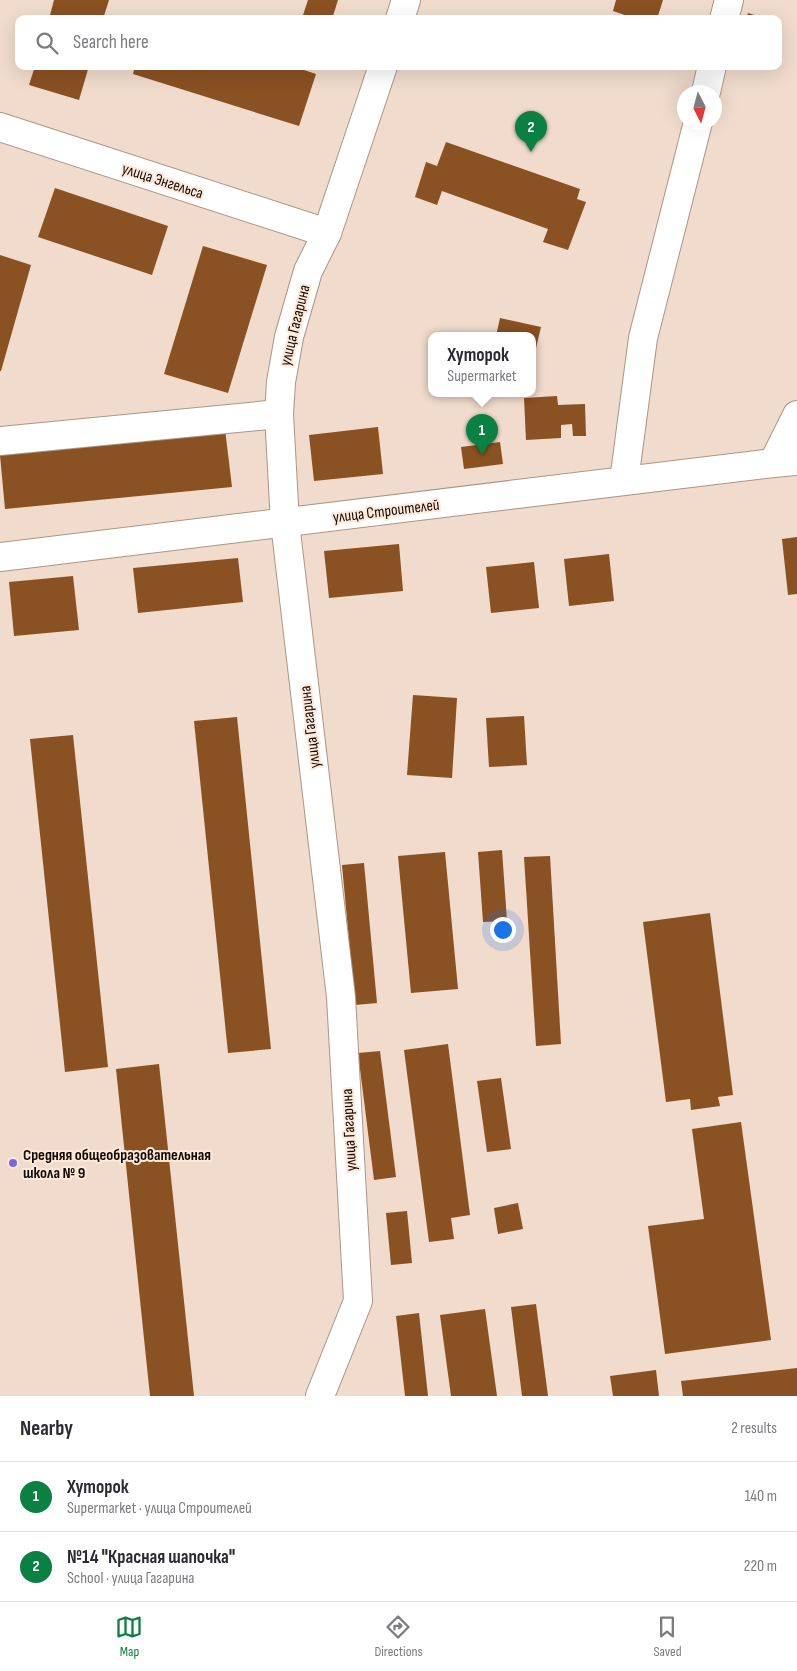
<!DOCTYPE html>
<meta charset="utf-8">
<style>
:root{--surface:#fff;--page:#f7f7f7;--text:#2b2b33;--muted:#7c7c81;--line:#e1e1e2;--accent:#0b8043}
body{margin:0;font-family:"Sofia Sans Condensed",sans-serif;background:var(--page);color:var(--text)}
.compass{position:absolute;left:677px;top:85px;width:45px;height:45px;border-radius:50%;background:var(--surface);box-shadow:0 5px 20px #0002;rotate:174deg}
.you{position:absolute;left:502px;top:929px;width:18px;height:18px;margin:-12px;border:4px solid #fff;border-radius:50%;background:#1a73e8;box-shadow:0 0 0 8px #1a73e833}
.badge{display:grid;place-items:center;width:32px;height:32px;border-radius:50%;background:var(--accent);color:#fff;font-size:16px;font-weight:700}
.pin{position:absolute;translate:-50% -41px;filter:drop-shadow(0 1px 2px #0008)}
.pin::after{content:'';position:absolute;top:26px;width:18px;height:15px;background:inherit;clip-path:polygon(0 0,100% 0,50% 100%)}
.popup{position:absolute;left:428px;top:332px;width:108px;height:65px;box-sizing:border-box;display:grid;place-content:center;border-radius:10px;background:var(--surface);filter:drop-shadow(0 1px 4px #0005);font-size:16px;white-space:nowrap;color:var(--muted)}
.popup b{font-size:19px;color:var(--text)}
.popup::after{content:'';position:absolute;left:50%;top:100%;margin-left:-10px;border:10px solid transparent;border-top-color:var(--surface)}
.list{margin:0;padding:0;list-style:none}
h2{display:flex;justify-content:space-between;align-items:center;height:65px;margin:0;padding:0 20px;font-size:21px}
h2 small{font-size:16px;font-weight:400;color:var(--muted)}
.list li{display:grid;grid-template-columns:32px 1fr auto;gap:15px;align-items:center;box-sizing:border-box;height:70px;padding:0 20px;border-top:1px solid var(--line)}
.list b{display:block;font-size:19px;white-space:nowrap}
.list p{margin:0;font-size:16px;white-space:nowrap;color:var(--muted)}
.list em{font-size:16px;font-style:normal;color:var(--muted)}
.icon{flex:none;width:28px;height:28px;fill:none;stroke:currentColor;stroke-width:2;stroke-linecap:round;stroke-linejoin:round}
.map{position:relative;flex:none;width:797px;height:1396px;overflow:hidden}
.search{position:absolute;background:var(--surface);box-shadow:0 5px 20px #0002;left:15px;right:15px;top:15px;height:55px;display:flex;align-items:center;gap:12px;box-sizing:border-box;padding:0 18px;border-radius:10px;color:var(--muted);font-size:19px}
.sheet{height:205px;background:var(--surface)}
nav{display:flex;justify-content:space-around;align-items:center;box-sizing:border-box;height:70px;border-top:1px solid var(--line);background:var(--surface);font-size:14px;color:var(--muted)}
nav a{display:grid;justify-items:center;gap:2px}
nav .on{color:var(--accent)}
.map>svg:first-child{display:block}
.building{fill:#8a5122}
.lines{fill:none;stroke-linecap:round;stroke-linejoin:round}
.minor-casing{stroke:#aa9689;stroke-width:30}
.minor{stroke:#fff;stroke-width:28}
.poi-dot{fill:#7967e2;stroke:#fee8d9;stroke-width:2}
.labels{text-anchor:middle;stroke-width:4;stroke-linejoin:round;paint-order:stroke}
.street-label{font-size:16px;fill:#120b06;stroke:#fee8d9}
.poi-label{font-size:16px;font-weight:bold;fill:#120b06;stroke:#fee8d9;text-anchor:start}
</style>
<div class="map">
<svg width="797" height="1396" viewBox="0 0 797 1396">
<rect width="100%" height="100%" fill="#f0dbcc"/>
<g class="building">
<path d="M54,0H109L103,19H49Z"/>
<path d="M308,0H338L332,19H315L303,15Z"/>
<path d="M616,0H663L657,19H636L613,11Z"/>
<path d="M748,13L764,18V19H746Z"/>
<path d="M35,66H89L79,100L29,85Z"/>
<path d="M135,66H292L316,74L299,126L133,74Z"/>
<path d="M446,142L580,189L577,199L586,202L568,250L543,242L548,229L442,191L437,205L415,197L426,162L437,166Z"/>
<path d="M55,188L168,226L152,275L38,237Z"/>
<path d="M203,246L267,265L228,393L164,374Z"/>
<path d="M0,255L31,265L1,371H0Z"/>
<path d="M500,318L541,327L536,348L532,347V336H496Z"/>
<path d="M557,396L558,405L585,404L586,436H573L572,424L561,425V438L526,440L524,398Z"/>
<path d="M378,427L383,474L314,481L309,435Z"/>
<path d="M225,429L232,487L5,509L0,455Z"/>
<path d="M500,442L503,464L464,469L461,447Z"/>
<path d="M797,537V594L788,595L782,539Z"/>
<path d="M399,544L403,591L329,598L324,551Z"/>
<path d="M609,554L614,601L569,606L564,559Z"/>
<path d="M238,558L243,602L138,613L133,568Z"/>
<path d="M534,562L539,608L491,613L486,567Z"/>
<path d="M73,576L79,630L14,636L9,582Z"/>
<path d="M413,695L457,698L452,778L407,775Z"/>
<path d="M524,716L527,765L489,767L486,718Z"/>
<path d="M237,717L271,1049L228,1053L194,721Z"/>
<path d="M73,735L108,1067L65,1072L30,739Z"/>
<path d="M502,850L507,921L483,922L478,852Z"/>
<path d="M445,852L458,989L411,993L398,856Z"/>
<path d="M550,856L561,1044L536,1046L524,857Z"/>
<path d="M364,863L377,1003L355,1005L342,865Z"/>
<path d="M710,913L733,1095L718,1097L720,1106L691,1110L690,1099L666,1102L643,922Z"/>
<path d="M448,1044L470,1215L451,1218L454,1239L429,1242L404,1050Z"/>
<path d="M380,1051L396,1177L374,1180L358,1053Z"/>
<path d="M159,1064L194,1396H150L116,1069Z"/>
<path d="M501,1078L511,1149L487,1152L477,1081Z"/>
<path d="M741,1122L771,1340L665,1354L648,1226L704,1219L692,1129Z"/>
<path d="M518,1203L523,1229L498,1234L494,1208Z"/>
<path d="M407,1211L412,1263L391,1265L386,1213Z"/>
<path d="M536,1304L548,1396H522L511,1307Z"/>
<path d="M485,1309L497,1396H451L440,1315Z"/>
<path d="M419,1313L428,1396H405L396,1316Z"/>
<path d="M797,1368V1396H683L681,1381Z"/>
<path d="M656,1370L659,1396H613L610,1376Z"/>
</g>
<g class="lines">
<defs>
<g id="minor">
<path d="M400,19L406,0"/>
<path d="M724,19L729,0"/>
<path d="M706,92L712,66"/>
<path d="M0,127L327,233"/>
<path d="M0,441L279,414"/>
<path d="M773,463L797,415"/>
<path d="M624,481L643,338L698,122"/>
<path d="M0,557L773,463L797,461"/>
<path d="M320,1396L358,1301L341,997L285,523L279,414L281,382L289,337L308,271L327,233L383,66"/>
</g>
</defs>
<use href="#minor" class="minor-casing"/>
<use href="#minor" class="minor"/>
</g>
<circle class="poi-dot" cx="13" cy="1163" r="5"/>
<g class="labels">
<g class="street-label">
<text transform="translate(163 180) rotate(18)" y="6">улица Энгельса</text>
<text transform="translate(294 325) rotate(-76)" y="6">улица Гагарина</text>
<text transform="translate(386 510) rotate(-7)" y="6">улица Строителей</text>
<text transform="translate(309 727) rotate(-97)" y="6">улица Гагарина</text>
<text transform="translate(348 1130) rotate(-93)" y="6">улица Гагарина</text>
</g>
<g class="poi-label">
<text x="23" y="1160">Средняя общеобразовательная<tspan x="23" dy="18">школа № 9</tspan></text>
</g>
</g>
</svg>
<svg class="compass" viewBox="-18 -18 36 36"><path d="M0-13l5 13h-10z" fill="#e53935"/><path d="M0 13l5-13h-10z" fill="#7c7c81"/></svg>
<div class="you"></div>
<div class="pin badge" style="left:482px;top:455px">1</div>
<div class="popup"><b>Хуторок</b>Supermarket</div>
<div class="pin badge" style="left:531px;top:152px">2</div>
<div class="search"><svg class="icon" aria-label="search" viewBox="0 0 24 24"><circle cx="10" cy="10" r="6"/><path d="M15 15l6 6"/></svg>Search here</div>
</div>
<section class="sheet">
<h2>Nearby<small>2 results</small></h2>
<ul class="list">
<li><span class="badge">1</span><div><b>Хуторок</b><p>Supermarket · улица Строителей</p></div><em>140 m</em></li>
<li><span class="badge">2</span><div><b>№14 &quot;Красная шапочка&quot;</b><p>School · улица Гагарина</p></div><em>220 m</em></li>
</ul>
</section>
<nav>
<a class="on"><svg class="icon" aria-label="map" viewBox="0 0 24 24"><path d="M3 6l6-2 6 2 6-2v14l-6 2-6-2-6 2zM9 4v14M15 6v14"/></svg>Map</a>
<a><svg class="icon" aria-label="directions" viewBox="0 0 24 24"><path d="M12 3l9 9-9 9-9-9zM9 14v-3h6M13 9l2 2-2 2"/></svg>Directions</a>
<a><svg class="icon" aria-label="saved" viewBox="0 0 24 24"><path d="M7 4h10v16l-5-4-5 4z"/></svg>Saved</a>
</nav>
